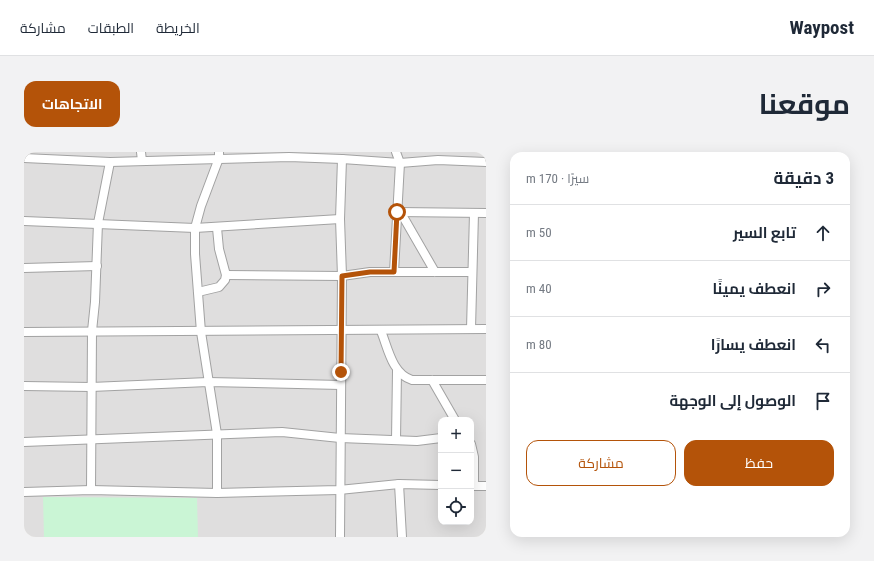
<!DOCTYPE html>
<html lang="ar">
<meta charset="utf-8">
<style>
:root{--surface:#fff;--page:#f2f2f3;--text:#1f2937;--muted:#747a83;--line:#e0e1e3;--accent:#b45309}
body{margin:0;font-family:"Roboto Condensed",Cairo,sans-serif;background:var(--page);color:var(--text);direction:rtl}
.controls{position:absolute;right:12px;bottom:12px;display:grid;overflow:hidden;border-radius:8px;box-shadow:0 4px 16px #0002}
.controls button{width:36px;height:36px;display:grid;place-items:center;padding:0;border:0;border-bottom:1px solid var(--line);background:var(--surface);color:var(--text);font:20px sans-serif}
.stop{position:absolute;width:12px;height:12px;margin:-9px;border:3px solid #b45309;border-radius:50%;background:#fff}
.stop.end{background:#b45309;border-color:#fff;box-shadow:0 1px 4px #0008}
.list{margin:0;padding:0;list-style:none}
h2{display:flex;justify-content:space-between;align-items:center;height:52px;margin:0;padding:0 16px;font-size:17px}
h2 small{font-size:13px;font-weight:400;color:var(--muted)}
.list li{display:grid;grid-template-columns:26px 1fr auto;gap:12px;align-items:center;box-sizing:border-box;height:56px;padding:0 16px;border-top:1px solid var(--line)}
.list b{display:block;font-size:15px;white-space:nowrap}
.list em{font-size:13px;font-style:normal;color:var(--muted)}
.actions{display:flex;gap:8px;padding:12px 16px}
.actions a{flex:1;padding:9px 0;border:1px solid var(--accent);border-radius:12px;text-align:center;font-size:14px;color:var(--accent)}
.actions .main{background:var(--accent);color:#fff}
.icon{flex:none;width:22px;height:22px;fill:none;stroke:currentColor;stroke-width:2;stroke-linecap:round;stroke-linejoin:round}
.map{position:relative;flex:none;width:462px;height:385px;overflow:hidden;direction:ltr;border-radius:12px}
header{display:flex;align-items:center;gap:24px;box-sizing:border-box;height:56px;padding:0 20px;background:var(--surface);border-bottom:1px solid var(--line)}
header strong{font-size:19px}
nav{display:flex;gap:22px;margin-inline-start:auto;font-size:14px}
.intro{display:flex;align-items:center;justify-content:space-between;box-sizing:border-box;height:96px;padding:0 24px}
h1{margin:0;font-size:28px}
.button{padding:10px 18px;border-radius:12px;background:var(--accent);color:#fff;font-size:14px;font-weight:700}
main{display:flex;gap:24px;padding:0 24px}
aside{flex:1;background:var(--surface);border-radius:12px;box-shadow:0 4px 16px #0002}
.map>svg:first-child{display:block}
.residential{fill:#dfdede;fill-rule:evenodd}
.park{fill:#caf5d5}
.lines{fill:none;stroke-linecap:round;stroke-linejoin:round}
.street-casing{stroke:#a2a2a2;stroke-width:10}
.street{stroke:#fff;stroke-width:8}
.route{stroke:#b45309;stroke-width:5}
</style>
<header>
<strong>Waypost</strong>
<nav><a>الخريطة</a><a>الطبقات</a><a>مشاركة</a></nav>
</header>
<div class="intro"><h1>موقعنا</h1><a class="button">الاتجاهات</a></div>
<main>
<aside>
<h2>3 دقيقة<small>سيرًا · 170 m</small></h2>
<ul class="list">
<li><svg class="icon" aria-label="ahead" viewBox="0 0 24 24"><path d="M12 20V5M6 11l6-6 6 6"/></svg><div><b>تابع السير</b></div><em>50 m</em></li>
<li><svg class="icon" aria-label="right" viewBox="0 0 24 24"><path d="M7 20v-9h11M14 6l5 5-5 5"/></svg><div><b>انعطف يمينًا</b></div><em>40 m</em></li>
<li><svg class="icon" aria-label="left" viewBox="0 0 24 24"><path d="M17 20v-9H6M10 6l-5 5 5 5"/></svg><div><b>انعطف يسارًا</b></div><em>80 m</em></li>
<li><svg class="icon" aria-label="arrive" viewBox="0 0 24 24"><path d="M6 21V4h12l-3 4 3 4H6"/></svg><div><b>الوصول إلى الوجهة</b></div></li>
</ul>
<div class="actions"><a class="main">حفظ</a><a>مشاركة</a></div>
</aside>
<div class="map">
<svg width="462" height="385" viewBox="0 0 462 385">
<rect width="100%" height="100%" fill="#f0efe8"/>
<path class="residential" d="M0,0H462V385H0ZM417,268H447V370H417Z"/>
<path class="park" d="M19,345L173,346L174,385H20Z"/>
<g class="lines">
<defs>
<g id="street">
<path d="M117,0L118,9"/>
<path d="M0,6L86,10L265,5L318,7L376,11L414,8L462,10"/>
<path d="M373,60L462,61"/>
<path d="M377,61L411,120"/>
<path d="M0,69L171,76L316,67"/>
<path d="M0,116L73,114"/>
<path d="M370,120L376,11L372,0"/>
<path d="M202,123L318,124L346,120H448"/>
<path d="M174,140L195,135L201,128L202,123L195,97L193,76"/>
<path d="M447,177L450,61"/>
<path d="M357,179C364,196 368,222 388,228H462"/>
<path d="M0,180L462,177"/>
<path d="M408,228L431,268"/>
<path d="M0,234L67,235L184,230L317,233"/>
<path d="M372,288L373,219"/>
<path d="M0,290L258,280L316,286L393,289L417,286"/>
<path d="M447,292L450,305V334"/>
<path d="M375,332L378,385"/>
<path d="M447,334H462"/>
<path d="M67,338L68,179L71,150L74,71L86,10"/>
<path d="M0,340L67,338L193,341L315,338L375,332L417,333"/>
<path d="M193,341V282L177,180L171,102V76L177,54L195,6V0"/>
<path d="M316,385L318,124L316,67L318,7"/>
</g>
</defs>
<use href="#street" class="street-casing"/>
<use href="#street" class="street"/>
</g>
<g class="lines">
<path class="route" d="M317,220L318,124L346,120H370L373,60"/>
</g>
</svg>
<div class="controls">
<button>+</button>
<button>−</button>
<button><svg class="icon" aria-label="locate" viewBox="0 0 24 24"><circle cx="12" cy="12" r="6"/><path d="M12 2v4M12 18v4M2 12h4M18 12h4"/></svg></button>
</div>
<div class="stop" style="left:373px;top:60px"></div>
<div class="stop end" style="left:317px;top:220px"></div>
</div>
</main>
